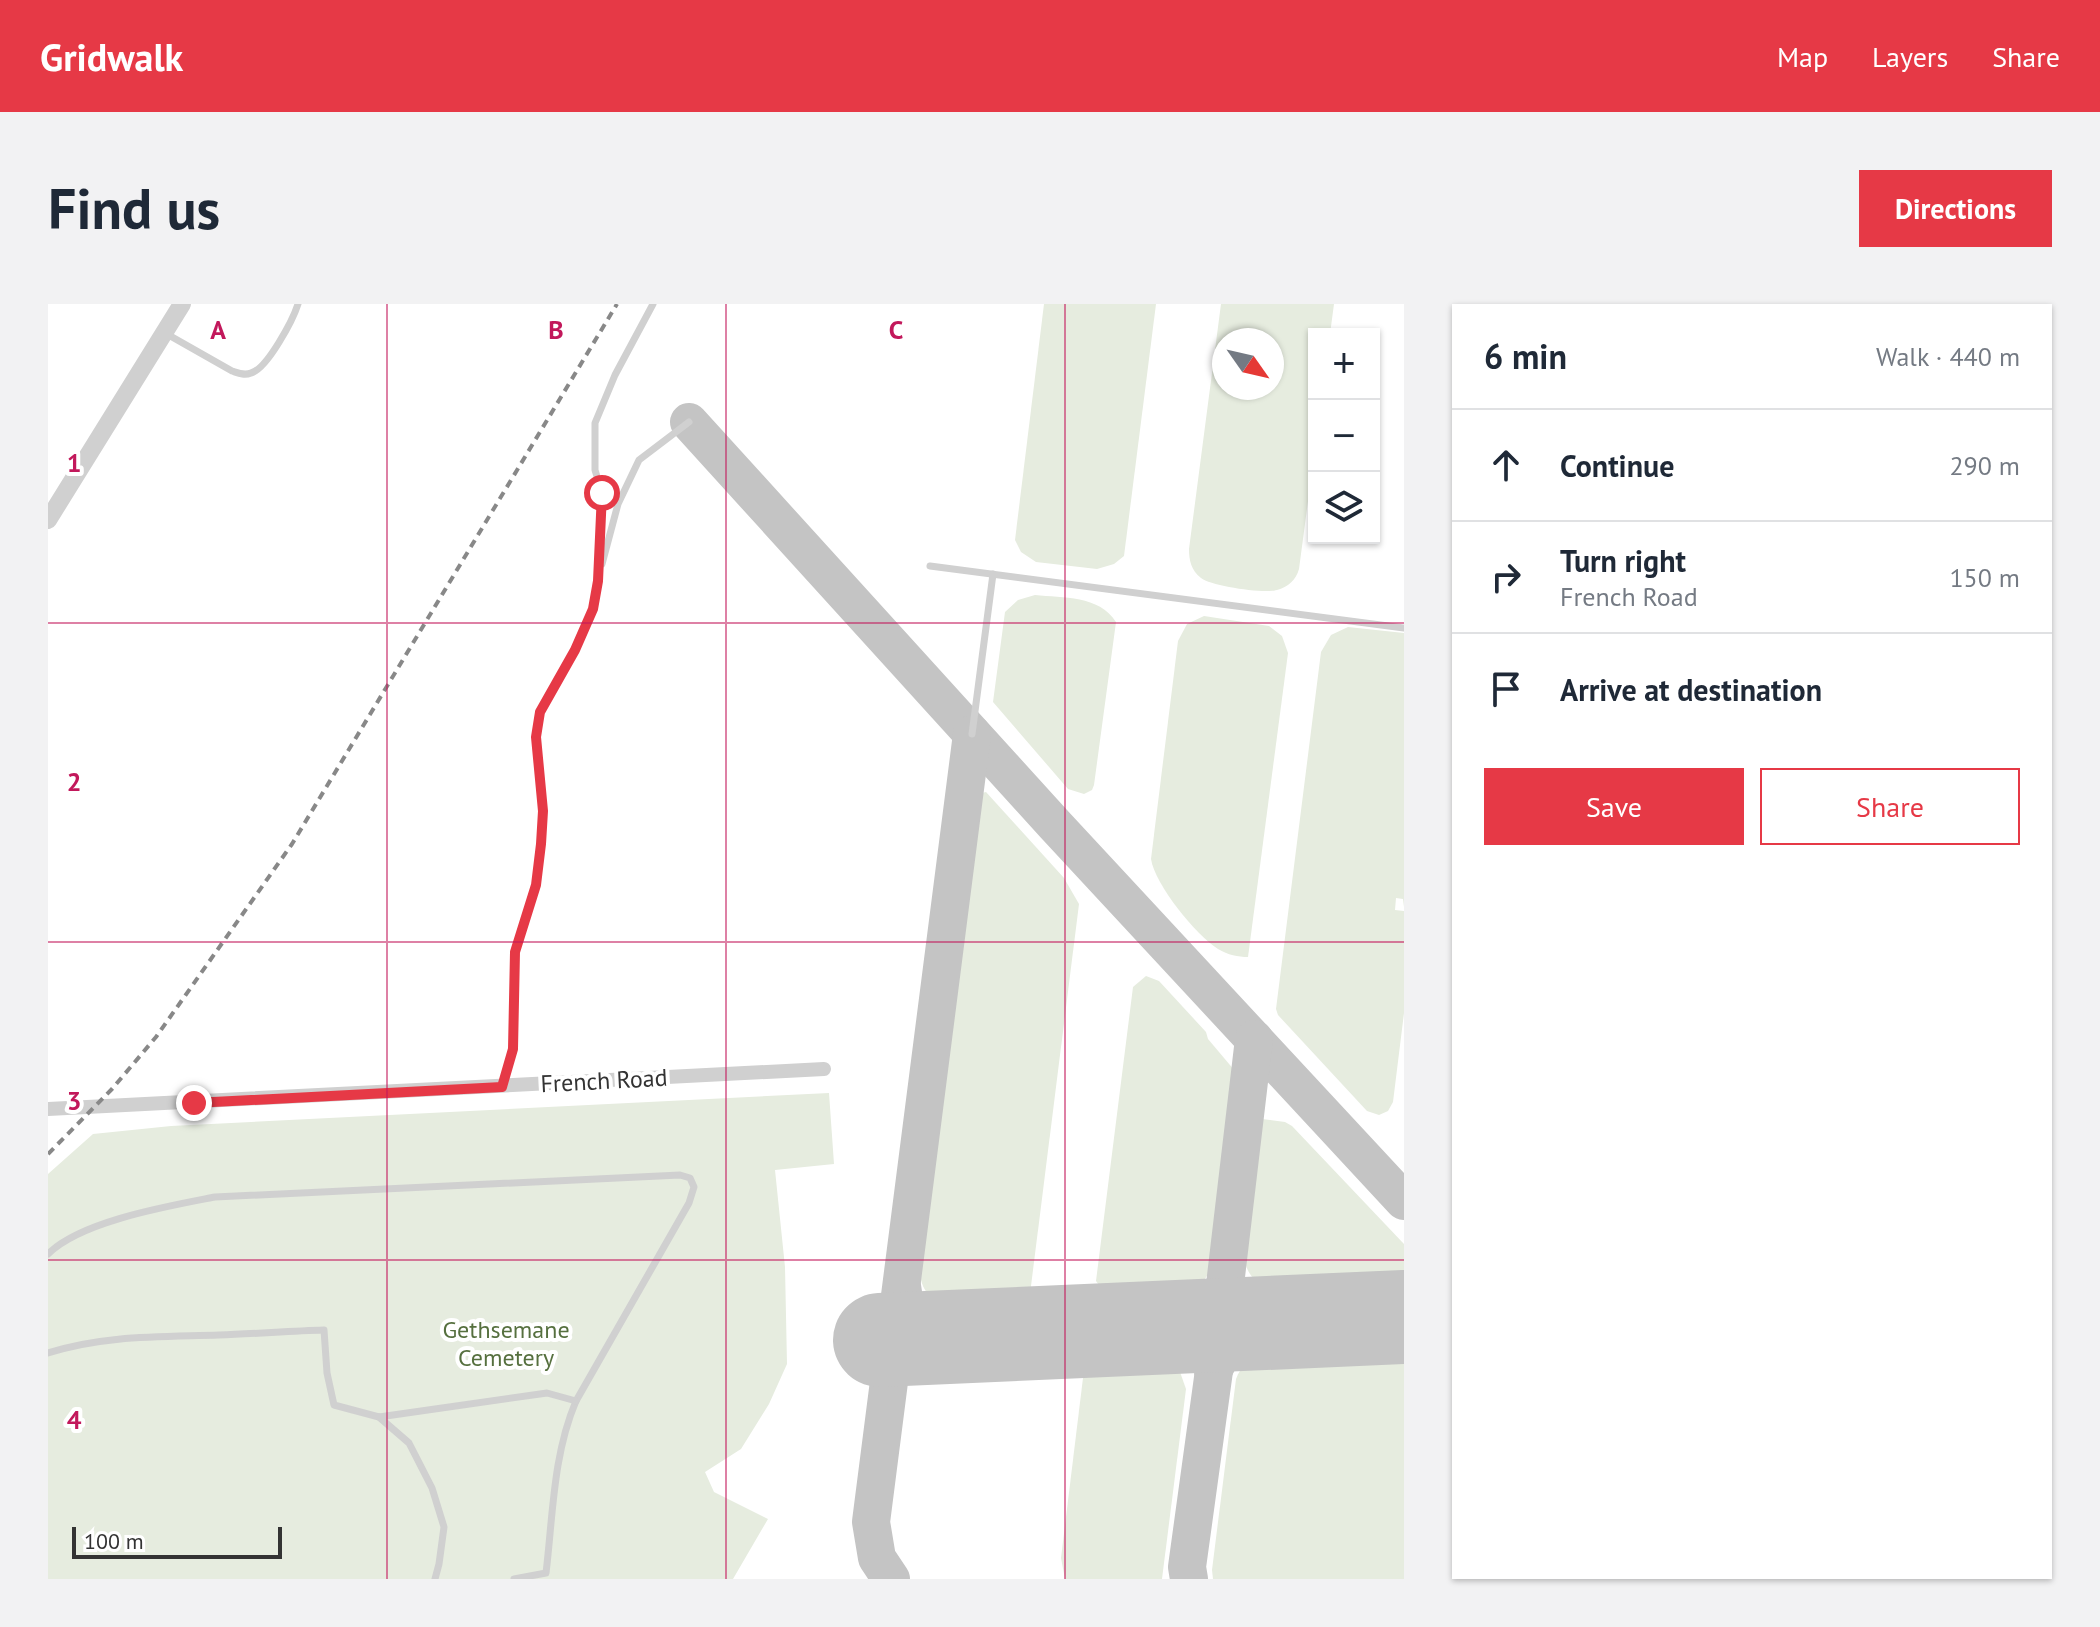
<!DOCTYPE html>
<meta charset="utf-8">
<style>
:root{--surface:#fff;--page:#f2f2f3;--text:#1f2937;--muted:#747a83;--line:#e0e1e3;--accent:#e63946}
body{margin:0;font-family:"PT Sans",sans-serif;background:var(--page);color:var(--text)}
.controls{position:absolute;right:24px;top:24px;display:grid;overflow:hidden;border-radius:0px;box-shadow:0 2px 6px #0004}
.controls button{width:72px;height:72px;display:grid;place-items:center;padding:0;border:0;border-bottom:2px solid var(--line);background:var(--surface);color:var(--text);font:40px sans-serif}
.compass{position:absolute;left:1164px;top:24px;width:72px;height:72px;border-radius:50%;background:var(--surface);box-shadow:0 2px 6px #0004;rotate:124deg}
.scale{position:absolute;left:24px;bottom:20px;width:210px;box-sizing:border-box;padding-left:8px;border:4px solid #333;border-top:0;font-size:22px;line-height:28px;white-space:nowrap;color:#333;-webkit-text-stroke:6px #fff;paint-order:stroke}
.stop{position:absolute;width:24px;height:24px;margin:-18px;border:6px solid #e63946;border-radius:50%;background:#fff}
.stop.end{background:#e63946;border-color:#fff;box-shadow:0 2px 8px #0008}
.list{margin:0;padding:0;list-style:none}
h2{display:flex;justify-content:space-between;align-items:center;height:104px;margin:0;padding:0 32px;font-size:34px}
h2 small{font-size:26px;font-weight:400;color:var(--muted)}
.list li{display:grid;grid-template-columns:52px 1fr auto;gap:24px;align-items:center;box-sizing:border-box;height:112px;padding:0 32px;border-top:2px solid var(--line)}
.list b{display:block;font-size:30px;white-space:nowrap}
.list p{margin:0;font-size:26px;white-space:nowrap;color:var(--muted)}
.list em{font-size:26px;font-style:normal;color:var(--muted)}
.actions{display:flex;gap:16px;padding:24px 32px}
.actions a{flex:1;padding:18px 0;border:2px solid var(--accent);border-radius:0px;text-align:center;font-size:28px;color:var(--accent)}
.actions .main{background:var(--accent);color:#fff}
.icon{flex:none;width:44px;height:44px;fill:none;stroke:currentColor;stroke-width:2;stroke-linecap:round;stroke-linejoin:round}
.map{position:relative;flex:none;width:1356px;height:1275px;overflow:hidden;border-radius:0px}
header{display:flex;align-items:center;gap:48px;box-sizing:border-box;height:112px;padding:0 40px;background:var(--accent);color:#fff}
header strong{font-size:38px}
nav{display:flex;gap:44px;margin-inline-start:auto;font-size:28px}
.intro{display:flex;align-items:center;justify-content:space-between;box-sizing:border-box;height:192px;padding:0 48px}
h1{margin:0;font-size:56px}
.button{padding:20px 36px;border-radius:0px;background:var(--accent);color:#fff;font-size:28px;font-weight:700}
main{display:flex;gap:48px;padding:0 48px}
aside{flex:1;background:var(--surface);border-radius:0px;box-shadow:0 2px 6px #0004}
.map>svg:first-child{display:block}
.green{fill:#e6ecdf;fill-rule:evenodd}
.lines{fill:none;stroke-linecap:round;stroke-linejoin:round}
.taxiway{stroke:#c4c4c4;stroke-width:38}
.runway{stroke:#c4c4c4;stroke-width:94}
.service{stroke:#d0d0d0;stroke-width:7}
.minor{stroke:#d0d0d0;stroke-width:14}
.tertiary{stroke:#d0d0d0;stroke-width:18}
.rail{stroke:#888;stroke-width:4;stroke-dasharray:8 6;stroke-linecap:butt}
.route{stroke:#e63946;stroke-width:10}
.grid{fill:none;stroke:#c2185b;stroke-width:2;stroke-opacity:0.55}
.labels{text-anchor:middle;stroke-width:8;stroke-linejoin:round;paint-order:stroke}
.street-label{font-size:24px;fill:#333;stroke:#fff}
.park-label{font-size:24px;fill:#56703f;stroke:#fff}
.grid-label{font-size:26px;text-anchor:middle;font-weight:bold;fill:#c2185b;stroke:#fff;stroke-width:8;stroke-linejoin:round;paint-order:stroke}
</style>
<header>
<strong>Gridwalk</strong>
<nav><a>Map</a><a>Layers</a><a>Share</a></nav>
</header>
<div class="intro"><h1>Find us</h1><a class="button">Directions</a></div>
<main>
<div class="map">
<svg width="1356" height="1275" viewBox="0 0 1356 1275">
<rect width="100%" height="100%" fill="#fff"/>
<g class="green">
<path d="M996,0H1108L1076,252L1066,260L1049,265L988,258L973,248L967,236Z"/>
<path d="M1173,0H1286L1282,30H1266V152L1251,265C1248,276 1240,283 1229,286C1216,290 1163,282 1153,274C1143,266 1141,256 1141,245ZM1176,36H1224V84H1176Z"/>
<path d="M987,291C1015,294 1051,291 1068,318L1046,481L1044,486L1036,490L1020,485L945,398L957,308L970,296Z"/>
<path d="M1156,312L1221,322L1234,332L1240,349L1200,653C1190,653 1180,651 1170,645C1148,631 1107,581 1103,555L1130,337L1139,320Z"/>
<path d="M1300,323L1356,329V603L1355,595L1348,594L1347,606L1356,607V709L1345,798L1340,807L1331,811L1319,807L1230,711L1228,705L1273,348L1283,331Z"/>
<path d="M938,488L1016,574L1031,600L981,998L903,1001C883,998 872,986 872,966L931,507L934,489Z"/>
<path d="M1098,672L1111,677L1158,728L1160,735L1187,767L1162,966C1158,974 1154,981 1145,985C1129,993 1080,992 1060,993L1048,977L1085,683Z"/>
<path d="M781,789L786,860L727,866L737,963L739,1060L721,1100L693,1145L657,1168L666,1188L720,1215L685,1275H0V870L45,830L123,822Z"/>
<path d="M1214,815L1237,818L1244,822L1356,940V979L1223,983C1204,979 1196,966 1196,947Z"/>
<path d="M1356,1044V1275H1165L1164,1266L1188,1075C1193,1062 1201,1054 1215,1051Z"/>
<path d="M1114,1056L1132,1068L1138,1085L1114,1275H1017L1013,1254L1035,1074L1055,1058Z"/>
</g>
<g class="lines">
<g class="taxiway">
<path d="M641,118L1007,521L1356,897"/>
<path d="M854,982C857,1007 865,1024 888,1034"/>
<path d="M1165,1067C1180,1032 1212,1022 1247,1019"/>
<path d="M843,1275L829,1254L823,1218L924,430"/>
<path d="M1141,1275L1139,1263L1172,1023L1206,735"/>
</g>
<path class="runway" d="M832,1036L1356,1013"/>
<g class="service">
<path d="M117,29L184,67C190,69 196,72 203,69C219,65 245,16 250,0"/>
<path d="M554,260L570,200L591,156L641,118"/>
<path d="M882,262L1356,324"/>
<path d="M924,430L945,270"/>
<path d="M454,783L465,745L467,648L488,581L493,540L495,507L488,433L492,408L535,330L545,305L550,277L554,189L547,166V119L567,71L605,0"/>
<path d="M0,950C33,917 121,902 167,893L632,871L642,874L646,883L641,899L528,1097C505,1151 505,1211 498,1269L466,1275"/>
<path d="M0,1049C56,1031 113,1033 171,1031C206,1030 241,1027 276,1026L279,1069L286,1101L331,1113L499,1089L528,1097"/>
<path d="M331,1113L361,1139L384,1184L396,1223L391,1260L387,1275"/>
</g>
<path class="minor" d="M0,805L776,765"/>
<path class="tertiary" d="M0,216L134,0"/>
<path class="rail" d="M0,850L64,785L108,733L244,540L569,0"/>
</g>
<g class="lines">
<path class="route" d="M146,799L454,783L465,745L467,648L488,581L493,540L495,507L488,433L492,408L527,346L545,305L550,277L554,189"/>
</g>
<path class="grid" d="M339,0V1275M678,0V1275M1017,0V1275M0,319H1356M0,638H1356M0,956H1356"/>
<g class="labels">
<g class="street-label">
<text transform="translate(556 777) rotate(-3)" y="8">French Road</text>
</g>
<g class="park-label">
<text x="458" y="1034">Gethsemane<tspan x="458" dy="28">Cemetery</tspan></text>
</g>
</g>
<g class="grid-label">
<text x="170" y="35">A</text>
<text x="508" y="35">B</text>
<text x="848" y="35">C</text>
<text x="26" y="168">1</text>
<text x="26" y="487">2</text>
<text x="26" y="806">3</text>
<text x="26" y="1125">4</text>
</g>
</svg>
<div class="controls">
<button>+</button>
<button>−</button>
<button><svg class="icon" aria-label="layers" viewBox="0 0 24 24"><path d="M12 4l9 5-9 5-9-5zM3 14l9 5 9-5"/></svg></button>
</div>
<svg class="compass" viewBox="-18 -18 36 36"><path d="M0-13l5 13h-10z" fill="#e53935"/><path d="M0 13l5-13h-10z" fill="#747a83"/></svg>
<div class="scale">100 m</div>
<div class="stop" style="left:554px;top:189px"></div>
<div class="stop end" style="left:146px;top:799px"></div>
</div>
<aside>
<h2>6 min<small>Walk · 440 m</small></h2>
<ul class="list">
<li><svg class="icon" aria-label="ahead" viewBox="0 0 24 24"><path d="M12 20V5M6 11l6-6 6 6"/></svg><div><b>Continue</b></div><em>290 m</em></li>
<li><svg class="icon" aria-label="right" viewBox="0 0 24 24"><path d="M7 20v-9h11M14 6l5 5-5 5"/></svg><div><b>Turn right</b><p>French Road</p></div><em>150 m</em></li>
<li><svg class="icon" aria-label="arrive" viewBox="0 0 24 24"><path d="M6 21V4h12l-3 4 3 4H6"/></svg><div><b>Arrive at destination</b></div></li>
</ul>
<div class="actions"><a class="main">Save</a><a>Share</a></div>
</aside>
</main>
